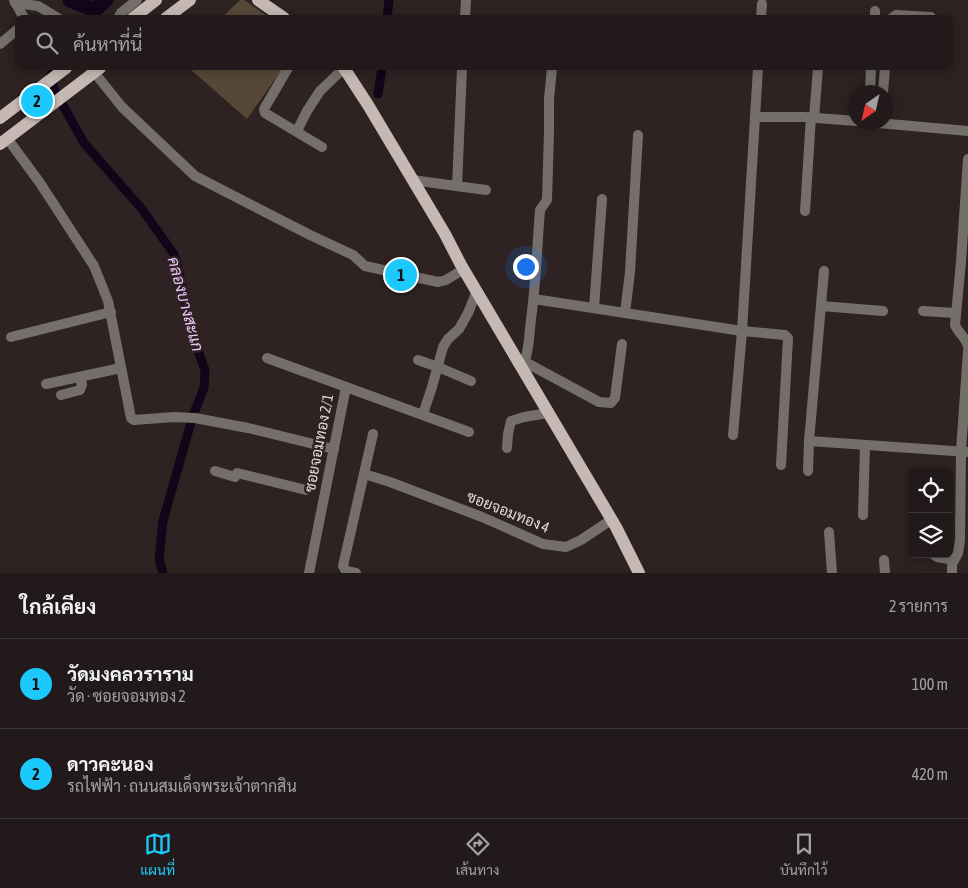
<!DOCTYPE html>
<html lang="th">
<meta charset="utf-8">
<style>
:root{--surface:#221a1a;--page:#2a2323;--text:#f1f3f6;--muted:#a2a1a2;--line:#3f3839;--accent:#1bc9fc}
body{margin:0;font-family:"Asap Condensed",Sarabun,sans-serif;background:var(--page);color:var(--text)}
.controls{position:absolute;right:15px;bottom:15px;display:grid;overflow:hidden;border-radius:8px;box-shadow:0 2px 12px #0003}
.controls button{width:45px;height:45px;display:grid;place-items:center;padding:0;border:0;border-bottom:1px solid var(--line);background:var(--surface);color:var(--text);font:25px sans-serif}
.compass{position:absolute;left:848px;top:85px;width:45px;height:45px;border-radius:50%;background:var(--surface);box-shadow:0 2px 12px #0003;rotate:214deg}
.you{position:absolute;left:525px;top:266px;width:18px;height:18px;margin:-12px;border:4px solid #fff;border-radius:50%;background:#1a73e8;box-shadow:0 0 0 8px #1a73e833}
.badge{display:grid;place-items:center;width:32px;height:32px;border-radius:50%;background:var(--accent);color:#111;font-size:16px;font-weight:700}
.pin{position:absolute;translate:-50% -50%;border:2px solid #fff;box-shadow:0 1px 5px #0006}
.list{margin:0;padding:0;list-style:none}
h2{display:flex;justify-content:space-between;align-items:center;height:65px;margin:0;padding:0 20px;font-size:21px}
h2 small{font-size:16px;font-weight:400;color:var(--muted)}
.list li{display:grid;grid-template-columns:32px 1fr auto;gap:15px;align-items:center;box-sizing:border-box;height:90px;padding:0 20px;border-top:1px solid var(--line)}
.list b{display:block;font-size:19px;white-space:nowrap}
.list p{margin:0;font-size:16px;white-space:nowrap;color:var(--muted)}
.list em{font-size:16px;font-style:normal;color:var(--muted)}
.icon{flex:none;width:28px;height:28px;fill:none;stroke:currentColor;stroke-width:2;stroke-linecap:round;stroke-linejoin:round}
.map{position:relative;flex:none;width:968px;height:573px;overflow:hidden}
.search{position:absolute;background:var(--surface);box-shadow:0 2px 12px #0003;left:15px;right:15px;top:15px;height:55px;display:flex;align-items:center;gap:12px;box-sizing:border-box;padding:0 18px;border-radius:8px;color:var(--muted);font-size:19px}
.sheet{height:245px;background:var(--surface)}
nav{display:flex;justify-content:space-around;align-items:center;box-sizing:border-box;height:70px;border-top:1px solid var(--line);background:var(--surface);font-size:14px;color:var(--muted)}
nav a{display:grid;justify-items:center;gap:2px}
nav .on{color:var(--accent)}
.map>svg:first-child{display:block}
.green{fill:#554837}
.lines{fill:none;stroke-linecap:round;stroke-linejoin:round}
.canal{stroke:#13041a;stroke-width:9}
.river{stroke:#13041a;stroke-width:15}
.minor{stroke:#756f6c;stroke-width:10}
.major{stroke:#c6b9b4;stroke-width:12}
.labels{text-anchor:middle;stroke-width:5;stroke-linejoin:round;paint-order:stroke}
.street-label{font-size:15px;fill:#e2d9d9;stroke:#2e2222}
.water-label{font-size:16px;font-style:italic;fill:#eac6fb;stroke:#2e2222}
</style>
<div class="map">
<svg width="968" height="573" viewBox="0 0 968 573">
<rect width="100%" height="100%" fill="#2e2222"/>
<g class="green">
<path d="M240,0H244L269,17H222Z"/>
<path d="M189,68H283L247,119Z"/>
</g>
<g class="lines">
<g class="canal">
<path d="M92,18L95,10"/>
<path d="M387,18L389,0"/>
<path d="M53,68L51,75L54,89L84,143L141,208L174,254L179,272L191,332L205,370L204,388L193,415L163,521L159,559L163,573"/>
<path d="M378,94L382,68"/>
</g>
<path class="river" d="M70,0L95,10L106,0"/>
<g class="minor">
<path d="M14,0L24,18"/>
<path d="M15,3L38,6L58,18"/>
<path d="M118,18L121,13L137,0"/>
<path d="M465,18L466,0"/>
<path d="M761,18L762,4"/>
<path d="M875,18V11"/>
<path d="M892,18L896,15L931,17"/>
<path d="M0,44L18,29"/>
<path d="M288,68L264,109L265,113L322,147"/>
<path d="M94,72L122,107L195,176L310,235L353,255L365,266L438,282L446,280L464,269"/>
<path d="M870,92L871,68"/>
<path d="M883,92L885,68"/>
<path d="M755,117H804L856,121"/>
<path d="M814,118L818,68"/>
<path d="M867,122L968,131"/>
<path d="M297,131L307,111L320,91L344,68"/>
<path d="M7,138L40,183L94,266L108,301L131,418L134,420L174,417L195,418L248,428L334,449"/>
<path d="M968,159L961,262L955,325C958,333 967,338 968,347"/>
<path d="M412,180L486,190"/>
<path d="M457,186L462,68"/>
<path d="M805,211L811,117"/>
<path d="M534,299L742,331L785,335L788,338L781,465"/>
<path d="M821,306L883,311"/>
<path d="M594,308L602,199"/>
<path d="M923,311L955,313"/>
<path d="M625,313L630,272L638,135"/>
<path d="M11,337L111,312"/>
<path d="M267,358L469,432"/>
<path d="M418,360L438,367L471,381"/>
<path d="M525,362L599,402L611,403L615,398L622,344"/>
<path d="M522,369C529,353 529,336 531,319C536,283 537,247 540,210L547,200L549,132V99L552,68"/>
<path d="M46,384L121,368"/>
<path d="M61,395L80,390L82,385L80,377"/>
<path d="M423,414L432,387L443,347L448,339L459,329L468,313L477,291"/>
<path d="M733,435L742,331L758,68"/>
<path d="M809,441L968,452"/>
<path d="M507,448L508,434L511,421L524,417L548,413"/>
<path d="M215,471L235,477"/>
<path d="M808,471L809,441L824,271"/>
<path d="M237,473L306,490"/>
<path d="M364,474L390,482L482,517L543,544L566,547L581,540L611,520"/>
<path d="M863,515L865,445"/>
<path d="M829,532L832,573"/>
<path d="M933,554L937,557L954,560"/>
<path d="M884,560L885,573"/>
<path d="M309,573L346,387"/>
<path d="M356,573L346,571L343,566L373,434"/>
<path d="M952,573V564L958,553L960,540L961,451L968,351"/>
</g>
<g class="major">
<path d="M258,0L284,18"/>
<path d="M133,18L156,0"/>
<path d="M166,18L190,0"/>
<path d="M344,68L368,105L445,234L461,265L616,527L639,573"/>
<path d="M0,118L66,68"/>
<path d="M0,144L100,68"/>
</g>
</g>
<g class="labels">
<g class="street-label">
<text transform="translate(319 443) rotate(-79)" y="5">ซอยจอมทอง 2/1</text>
<text transform="translate(508 512) rotate(22)" y="5">ซอยจอมทอง 4</text>
</g>
<g class="water-label">
<text transform="translate(186 304) rotate(75)" y="6">คลองบางสะแก</text>
</g>
</g>
</svg>
<div class="controls">
<button><svg class="icon" aria-label="locate" viewBox="0 0 24 24"><circle cx="12" cy="12" r="6"/><path d="M12 2v4M12 18v4M2 12h4M18 12h4"/></svg></button>
<button><svg class="icon" aria-label="layers" viewBox="0 0 24 24"><path d="M12 4l9 5-9 5-9-5zM3 14l9 5 9-5"/></svg></button>
</div>
<svg class="compass" viewBox="-18 -18 36 36"><path d="M0-13l5 13h-10z" fill="#e53935"/><path d="M0 13l5-13h-10z" fill="#a2a1a2"/></svg>
<div class="you"></div>
<div class="pin badge" style="left:401px;top:275px">1</div>
<div class="pin badge" style="left:37px;top:101px">2</div>
<div class="search"><svg class="icon" aria-label="search" viewBox="0 0 24 24"><circle cx="10" cy="10" r="6"/><path d="M15 15l6 6"/></svg>ค้นหาที่นี่</div>
</div>
<section class="sheet">
<h2>ใกล้เคียง<small>2 รายการ</small></h2>
<ul class="list">
<li><span class="badge">1</span><div><b>วัดมงคลวราราม</b><p>วัด · ซอยจอมทอง 2</p></div><em>100 m</em></li>
<li><span class="badge">2</span><div><b>ดาวคะนอง</b><p>รถไฟฟ้า · ถนนสมเด็จพระเจ้าตากสิน</p></div><em>420 m</em></li>
</ul>
</section>
<nav>
<a class="on"><svg class="icon" aria-label="map" viewBox="0 0 24 24"><path d="M3 6l6-2 6 2 6-2v14l-6 2-6-2-6 2zM9 4v14M15 6v14"/></svg>แผนที่</a>
<a><svg class="icon" aria-label="directions" viewBox="0 0 24 24"><path d="M12 3l9 9-9 9-9-9zM9 14v-3h6M13 9l2 2-2 2"/></svg>เส้นทาง</a>
<a><svg class="icon" aria-label="saved" viewBox="0 0 24 24"><path d="M7 4h10v16l-5-4-5 4z"/></svg>บันทึกไว้</a>
</nav>
